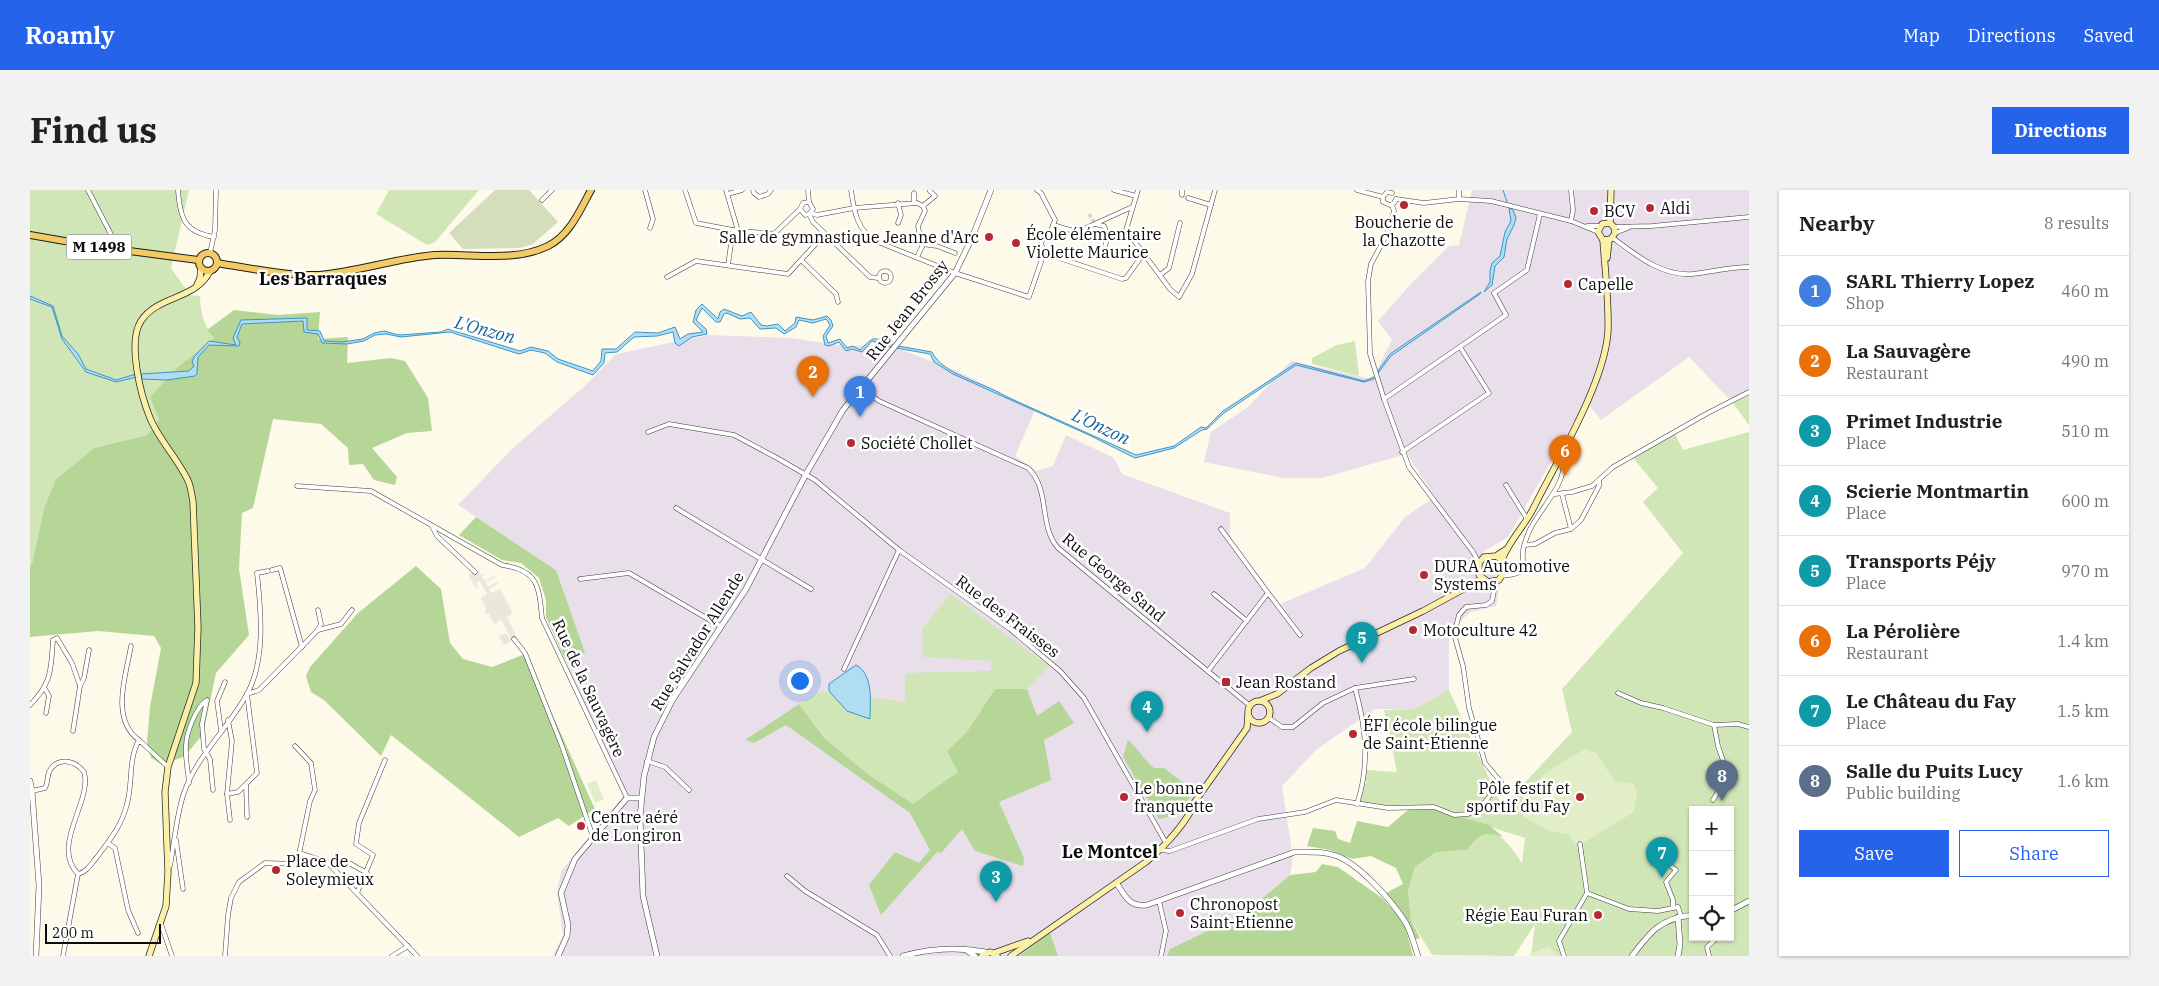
<!DOCTYPE html>
<meta charset="utf-8">
<style>
:root{--surface:#fff;--page:#f2f2f2;--text:#202124;--muted:#757577;--line:#e0e0e0;--accent:#2563eb}
body{margin:0;font-family:"IBM Plex Serif",serif;background:var(--page);color:var(--text)}
.controls{position:absolute;right:15px;bottom:15px;display:grid;overflow:hidden;border-radius:0px;box-shadow:0 1px 4px #0004}
.controls button{width:45px;height:45px;display:grid;place-items:center;padding:0;border:0;border-bottom:1px solid var(--line);background:var(--surface);color:var(--text);font:25px sans-serif}
.scale{position:absolute;left:15px;bottom:12px;width:116px;box-sizing:border-box;padding-left:5px;border:2px solid #0b0b0b;border-top:0;font-size:14px;line-height:18px;white-space:nowrap;color:#0b0b0b;-webkit-text-stroke:4px #fff;paint-order:stroke}
.you{position:absolute;left:769px;top:490px;width:18px;height:18px;margin:-12px;border:4px solid #fff;border-radius:50%;background:#1a73e8;box-shadow:0 0 0 8px #1a73e833}
.badge{display:grid;place-items:center;width:32px;height:32px;border-radius:50%;background:var(--accent);color:#fff;font-size:16px;font-weight:700}
.pin{position:absolute;translate:-50% -41px;filter:drop-shadow(0 1px 2px #0008)}
.pin::after{content:'';position:absolute;top:26px;width:18px;height:15px;background:inherit;clip-path:polygon(0 0,100% 0,50% 100%)}
.list{margin:0;padding:0;list-style:none}
h2{display:flex;justify-content:space-between;align-items:center;height:65px;margin:0;padding:0 20px;font-size:21px}
h2 small{font-size:16px;font-weight:400;color:var(--muted)}
.list li{display:grid;grid-template-columns:32px 1fr auto;gap:15px;align-items:center;box-sizing:border-box;height:70px;padding:0 20px;border-top:1px solid var(--line)}
.list b{display:block;font-size:19px;white-space:nowrap}
.list p{margin:0;font-size:16px;white-space:nowrap;color:var(--muted)}
.list em{font-size:16px;font-style:normal;color:var(--muted)}
.actions{display:flex;gap:10px;padding:15px 20px}
.actions a{flex:1;padding:11px 0;border:1px solid var(--accent);border-radius:0px;text-align:center;font-size:18px;color:var(--accent)}
.actions .main{background:var(--accent);color:#fff}
.icon{flex:none;width:28px;height:28px;fill:none;stroke:currentColor;stroke-width:2;stroke-linecap:round;stroke-linejoin:round}
.map{position:relative;flex:none;width:1719px;height:766px;overflow:hidden;border-radius:0px}
header{display:flex;align-items:center;gap:30px;box-sizing:border-box;height:70px;padding:0 25px;background:var(--accent);color:#fff}
header strong{font-size:24px}
nav{display:flex;gap:28px;margin-inline-start:auto;font-size:18px}
.intro{display:flex;align-items:center;justify-content:space-between;box-sizing:border-box;height:120px;padding:0 30px}
h1{margin:0;font-size:35px}
.button{padding:12px 22px;border-radius:0px;background:var(--accent);color:#fff;font-size:18px;font-weight:700}
main{display:flex;gap:30px;padding:0 30px}
aside{flex:1;background:var(--surface);border-radius:0px;box-shadow:0 1px 4px #0004}
.map>svg:first-child{display:block}
.industrial{fill:#e8dfea}
.green{fill:#d1e6b6;fill-rule:evenodd}
.forest{fill:#b5d696}
.cemetery{fill:#d4debd}
.pitch{fill:#e2eec7}
.plaza{fill:#ece7db}
.water{fill:#b1ddf3;stroke:#3b94c7}
.lines{fill:none;stroke-linecap:round;stroke-linejoin:round}
.stream{stroke:#3b94c7;stroke-width:1}
.minor-tunnel{stroke:#dad6c9;stroke-width:4;stroke-dasharray:4 2;stroke-linecap:butt}
.minor-casing{stroke:#3e3e3e;stroke-width:5}
.tertiary-casing{stroke:#3e3e3e;stroke-width:6}
.secondary-casing{stroke:#2d2d2d;stroke-width:7}
.primary-casing{stroke:#1c1c1c;stroke-width:8}
.minor{stroke:#fff;stroke-width:4}
.tertiary{stroke:#fff;stroke-width:5}
.secondary{stroke:#fcefa7;stroke-width:5.5}
.primary{stroke:#f3cb65;stroke-width:6}
.poi-dot{fill:#b52935;stroke:#fff;stroke-width:2}
.labels{text-anchor:middle;stroke-width:5;stroke-linejoin:round;paint-order:stroke}
.shield{fill:#fff;stroke:#545454;stroke-width:1}
.shield-label{font-size:15px;font-weight:bold;fill:#0b0b0b}
.poi-label{font-size:16px;fill:#0b0b0b;stroke:#fff;text-anchor:start}
.street-label{font-size:16px;fill:#0b0b0b;stroke:#fff}
.neighbourhood-label{font-size:18px;font-weight:bold;fill:#0b0b0b;stroke:#fff}
.water-label{font-size:18px;font-style:italic;fill:#1a6597;stroke:#fff}
</style>
<header>
<strong>Roamly</strong>
<nav><a>Map</a><a>Directions</a><a>Saved</a></nav>
</header>
<div class="intro"><h1>Find us</h1><a class="button">Directions</a></div>
<main>
<div class="map">
<svg width="1719" height="766" viewBox="0 0 1719 766">
<rect width="100%" height="100%" fill="#fefaea"/>
<path class="industrial" d="M1442,0H1719V206L1702,212L1659,167L1571,230L1556,211L1478,347L1453,362L1470,392L1466,416L1441,422L1419,440V500L1384,519H1345L1287,559L1252,596L1263,668L1260,685L1214,724L1196,735L1192,734L1140,759L1137,766H523L533,745L527,703L531,681L595,604L535,469L554,463L526,380L428,315L481,260L558,193L586,164L678,145L761,148L815,156L859,155L929,182L1005,220L985,266L1007,281L1023,276L1036,245L1084,268L1092,284L1200,323V347L1250,414L1335,378L1375,327L1405,307L1377,264L1292,288H1253L1174,272L1181,242L1218,217L1261,171L1342,189L1362,150L1348,131L1378,97L1419,56L1429,55Z"/>
<g class="green">
<path d="M0,0H159L141,78L160,105L170,106C170,121 174,136 184,148L149,176L129,229L117,245L64,258L26,289L14,318L2,374L0,375Z"/>
<path d="M359,0H449L405,52L397,55L346,24Z"/>
<path d="M1325,151L1329,186L1282,174V168L1307,155Z"/>
<path d="M1719,206V235L1702,212Z"/>
<path d="M1719,242V766H1501L1505,734L1484,766L1402,765L1381,730L1378,701L1385,677L1406,662L1438,660C1442,656 1446,648 1451,645C1468,634 1484,662 1492,673L1495,648L1404,619H1372V616L1349,615L1330,612L1334,595L1337,593L1335,590L1337,580L1367,582L1354,520L1384,519L1419,500L1472,617L1542,542L1532,499L1653,363L1613,312L1628,298L1603,268L1645,244L1653,260ZM1663,620H1700V747H1663Z"/>
<path d="M920,404L1019,476L997,499H965L937,542L917,561L928,582L883,615L839,585L794,548L769,514L791,501L875,512V483L961,481V471L893,467L892,439Z"/>
</g>
<g class="forest">
<path d="M204,120L248,125L290,122L288,149L318,147L317,173L361,168L375,171L398,208L402,241L377,243L342,258L367,287L365,295L344,290L333,274L319,275L318,258L291,234L243,229L223,318L212,323L209,379L219,445L186,483L173,544L155,566L133,575L121,568L117,552L120,517L131,458L124,446L68,441L0,447V375L2,374L14,318L26,289L64,258L117,245L129,229L120,207L149,176L184,148L177,140Z"/>
<path d="M446,327L526,380L555,463L535,469L516,427V410L509,388L491,373L472,370L429,345Z"/>
<path d="M386,376L411,399L420,453L433,469L462,477L495,464L565,619L539,636L528,628L489,647L361,545L351,566L294,510L281,502L276,486L280,477L328,423Z"/>
<path d="M965,499H997L1007,526L1029,511L1044,533L1014,550L1021,590L969,612L994,668L993,676L945,661L932,639L911,663L907,662L851,725L839,695L865,662L889,673L900,660L880,623L756,535L724,553L715,550L769,514L794,548L839,585L883,614L928,582L917,561L937,542Z"/>
<path d="M1098,550C1109,559 1113,569 1124,578H1134L1164,601L1148,625L1129,629L1093,567Z"/>
<path d="M1404,619L1459,635L1473,647C1453,641 1450,643 1438,660L1406,662L1385,677L1378,701L1381,730L1390,748L1384,750L1377,730L1356,703L1373,694L1366,678L1341,666L1322,669L1300,660L1277,656L1283,638L1305,641L1308,649L1320,653L1327,631L1358,637L1378,620Z"/>
<path d="M1292,674L1308,677L1352,708L1374,732L1383,766H1137L1140,759L1192,734L1196,735L1214,724L1260,685L1286,682Z"/>
<path d="M1020,743L1028,766H989Z"/>
</g>
<path class="cemetery" d="M465,0H499L528,32L503,54L490,58L433,59L419,43Z"/>
<g class="pitch">
<path d="M1555,559L1565,562L1585,591L1604,594L1607,602L1604,622L1553,653L1545,654L1538,644L1519,641L1494,627C1478,599 1537,570 1555,559Z"/>
<path d="M566,590L574,609L565,613L557,594Z"/>
<path d="M1518,756L1529,766H1500V764Z"/>
</g>
<path class="plaza" d="M454,377L449,380L451,385L461,382L452,386L455,391L464,386L465,388L456,392L458,397L467,392L468,394L459,399L461,403L470,399L483,424L477,427L487,448L474,455L469,446L475,443L481,450L478,442L471,430L464,434L459,424L455,423L456,418L451,408L457,404L450,391L446,393L448,398L446,399L438,385Z"/>
<g class="water">
<path d="M1479,18L1483,20L1486,28L1484,35L1477,49L1474,67L1465,76L1462,95L1454,102L1460,92V81L1462,73L1470,66L1475,42L1481,31Z"/>
<path d="M1451,102L1450,104L1361,166L1348,183V181L1360,164Z"/>
<path d="M0,106L23,116L32,146L48,164L56,179L86,190L106,184L107,187L86,192L56,182L32,149L22,117L0,109Z"/>
<path d="M672,114L688,129L690,122L694,119L712,126L721,122L731,135L737,136L748,134L755,141L765,133L766,127L783,130L797,126L801,130L803,136L796,146L798,153L810,149L817,158L823,156L830,160C845,145 843,147 863,155L862,157L842,151L832,162L822,159L816,161L809,152L799,156L795,155L793,146L800,135L796,129L783,133L769,130L766,137L754,144L746,138L730,139L720,128L710,129L697,123L694,124L690,132H686L672,118L666,130L676,139L677,144L662,147L649,156L645,153L643,142L627,146L604,147L587,162L575,163L574,173L563,185L527,172L515,163L501,160L489,164L420,142L371,147L356,144L345,145L334,151L317,154L292,153L288,144L274,142L273,131L212,134L207,147L210,152L209,156L179,155L168,167L167,184L165,186L137,190L112,189L111,184L159,181L164,176L162,172L164,167L179,151L206,155L203,148L211,130L277,128V140L290,141L294,151L312,152L333,149L344,143L354,141L369,145L411,142L418,139L490,161L501,157L518,161L528,169L563,181L571,171L572,159H586L605,142L628,143L645,137L650,149L658,144L673,142L663,132L666,120Z"/>
<path d="M868,156L902,162C913,185 953,192 975,206L1106,265L1144,256L1171,237L1176,238L1193,221L1266,173L1334,191L1344,187V189L1334,192L1266,175L1194,223L1177,239L1172,240L1144,258L1105,268L1059,245L923,184L904,172L900,164L866,158Z"/>
<path d="M826,475C844,485 840,512 840,529L817,521L799,501V494Z"/>
</g>
<g class="lines">
<path class="stream" d="M1473,0L1477,12"/>
<path class="minor-tunnel" d="M1059,24L1065,34"/>
<defs>
<g id="minor">
<path d="M58,0L87,56V59"/>
<path d="M148,0C150,28 154,42 184,47"/>
<path d="M615,0L623,29L620,38"/>
<path d="M655,0L666,33L703,40L744,44L770,19L773,13L779,12L783,19L779,24L775,25L770,19"/>
<path d="M696,0L708,41"/>
<path d="M723,0L724,3L729,7L738,4L741,0"/>
<path d="M778,0L779,12"/>
<path d="M821,0C824,21 827,42 848,52L925,83L999,107L1013,66"/>
<path d="M1007,0L1011,3L1025,30L1020,43L1011,52L1013,60L1010,64L1013,66H1016L1017,62L1013,60"/>
<path d="M1084,0L1106,6"/>
<path d="M1108,0L1096,40L1140,99L1149,107L1162,84L1185,0"/>
<path d="M1152,0V5"/>
<path d="M1327,0L1353,7"/>
<path d="M884,3V13"/>
<path d="M698,4L712,0"/>
<path d="M1353,7V12L1360,15L1364,13L1366,9"/>
<path d="M1353,7L1357,2L1362,3"/>
<path d="M1158,8L1181,15"/>
<path d="M1366,9L1394,13L1429,9L1461,11L1541,31L1568,42"/>
<path d="M1429,9V0"/>
<path d="M512,10L522,0"/>
<path d="M868,13L871,25L868,33"/>
<path d="M1362,15L1364,21L1362,28L1356,46L1341,74L1338,91L1340,164L1354,209L1379,277L1443,362L1449,373"/>
<path d="M893,16L905,6L900,1"/>
<path d="M781,23L787,25L824,18L887,13L893,16L895,21L888,36L892,57L887,67"/>
<path d="M779,24L783,32L840,87L848,88"/>
<path d="M1541,31L1543,20L1541,0"/>
<path d="M1065,34L1074,36L1078,46L1075,56"/>
<path d="M1023,35L1047,42L1102,17"/>
<path d="M1557,36H1569"/>
<path d="M1584,37L1622,36L1719,27"/>
<path d="M1585,43L1598,38"/>
<path d="M1583,48C1606,65 1631,86 1662,84C1681,82 1699,77 1719,77"/>
<path d="M892,54L907,56L925,63"/>
<path d="M180,63L185,40L186,0"/>
<path d="M1017,64L1092,89L1096,88L1109,70L1114,65"/>
<path d="M771,70L806,104L808,112"/>
<path d="M698,75L703,40"/>
<circle cx="855" cy="87" r="6"/>
<path d="M1130,85L1139,78L1150,33"/>
<path d="M637,87L666,71L758,84L795,44"/>
<path d="M831,197L849,211L998,278C1021,300 1008,335 1028,358L1219,515"/>
<path d="M1354,209L1476,125L1464,103L1497,80L1510,24"/>
<path d="M618,242L639,234L704,245L747,268L785,290L869,360L980,439L1030,481L1054,508L1136,653"/>
<path d="M1372,262L1459,203L1430,157"/>
<path d="M1476,295L1497,329"/>
<path d="M267,296L341,301L472,375C508,380 509,396 512,428L597,608"/>
<path d="M1525,304L1542,302L1562,296L1583,277L1676,224L1719,202"/>
<path d="M646,318L781,399"/>
<path d="M402,336L407,346L445,382"/>
<path d="M1191,339L1238,403"/>
<path d="M1541,339L1551,330L1569,296V291"/>
<path d="M1495,355L1505,354L1525,343L1541,339L1532,304"/>
<path d="M242,380L250,378L272,457"/>
<path d="M1473,386C1478,385 1487,385 1491,381C1495,375 1492,369 1493,362C1493,357 1496,349 1498,344C1506,321 1543,291 1531,264"/>
<path d="M550,389L599,383L690,436"/>
<path d="M1184,404L1217,431"/>
<path d="M288,440L291,434L288,420"/>
<path d="M484,449L495,463L532,556L563,647"/>
<path d="M101,456C96,485 80,529 109,550"/>
<path d="M814,479L869,360"/>
<path d="M1178,481L1238,403L1270,445"/>
<path d="M50,496L54,488L59,460"/>
<path d="M1325,498C1336,537 1340,575 1327,614"/>
<path d="M15,499L19,506L16,523"/>
<path d="M1588,503L1611,513L1633,518L1684,535"/>
<path d="M217,504L229,500L288,440L311,434L322,420"/>
<path d="M0,515C22,493 21,479 23,450L27,448L42,473L50,496L43,541"/>
<path d="M1239,528L1252,537H1263L1293,513L1325,498L1384,489"/>
<path d="M198,530L202,551L197,604L200,630"/>
<path d="M191,540L187,511L195,492"/>
<path d="M617,571L635,577L659,600"/>
<path d="M159,593C158,581 155,568 156,556C156,543 166,517 177,510L172,534L174,559L180,569L183,600"/>
<path d="M216,594L217,627"/>
<path d="M2,601L15,598C18,593 17,587 19,582C27,566 45,570 54,582C63,611 20,655 48,684C57,682 61,674 67,667C80,650 92,635 97,614C103,593 98,569 109,550L138,577"/>
<path d="M197,604L208,602L227,583L217,504"/>
<path d="M1683,610L1698,585L1688,556L1684,535L1708,534L1719,537"/>
<path d="M146,650L153,699"/>
<path d="M79,654L85,658L98,720L108,743"/>
<path d="M1550,654L1557,703L1599,719L1628,721L1648,717L1651,726"/>
<path d="M1130,660L1140,661L1228,629L1275,622L1306,610L1358,618L1404,617L1424,625L1438,624L1450,618L1471,592L1455,573L1439,518L1433,476L1424,444L1429,425L1436,417L1456,415L1462,411L1466,391"/>
<path d="M1620,660L1646,680L1636,692L1643,710V717"/>
<path d="M269,663L297,672L387,766"/>
<path d="M319,673L337,683"/>
<path d="M140,676C144,654 147,620 155,600C168,565 199,537 217,504C236,470 231,420 227,383L238,381"/>
<path d="M757,686L775,701L847,745L860,766"/>
<path d="M327,703L343,665L326,654L329,633L355,570"/>
<path d="M1129,711L1136,741L1131,766"/>
<path d="M131,734L142,766"/>
<path d="M33,766L48,684"/>
<path d="M195,766L198,725L201,708L209,692L235,673L267,674L280,611L285,600L281,573L265,556"/>
<path d="M362,766L378,756"/>
<path d="M1534,766L1529,751L1557,703"/>
<path d="M1679,766L1677,757L1688,747"/>
</g>
<g id="tertiary">
<path d="M0,591L2,601L9,695L6,766"/>
<path d="M1087,694C1096,707 1099,717 1117,715L1265,662C1279,662 1293,661 1307,666C1330,675 1360,709 1374,730C1381,740 1384,755 1388,766"/>
<path d="M1700,721L1719,711"/>
<path d="M936,760L945,766"/>
<path d="M528,766L537,746L538,735L531,703L545,669L597,608H611"/>
<path d="M627,766L613,706L610,627L614,586L624,547L643,509L716,399L776,284L813,220L925,83L941,50L961,0"/>
<path d="M873,766C901,758 928,757 956,762"/>
<path d="M1602,766C1620,742 1631,728 1663,725"/>
<path d="M1648,766L1650,754L1648,727"/>
</g>
<g id="secondary">
<path d="M1573,50L1581,49L1585,43L1584,37L1580,33L1581,0"/>
<path d="M1577,68L1579,50"/>
<path d="M167,95L170,88L171,78"/>
<path d="M1466,366L1472,370L1475,380L1469,390L1458,392L1449,385V373L1454,367L1466,366L1475,360"/>
<path d="M1472,370C1479,350 1496,335 1505,315C1528,269 1575,192 1578,141C1579,111 1575,80 1573,50L1568,42L1572,34L1580,33"/>
<path d="M1232,510L1247,504L1281,478L1309,461L1393,421L1452,389"/>
<circle cx="1229" cy="522" r="11"/>
<path d="M1164,613L1217,538L1218,525"/>
<path d="M964,763L998,751"/>
<path d="M119,766L136,716L138,682L135,602L138,577L166,493L168,437L163,312C162,306 161,299 159,293C151,273 129,250 120,228C111,206 97,152 111,131C128,105 166,110 180,81"/>
<path d="M952,766L960,762L967,766"/>
<path d="M981,766L1116,672C1136,655 1155,635 1166,611"/>
</g>
<g id="primary">
<path d="M0,45L69,57L168,70"/>
<circle cx="178" cy="72" r="9"/>
<path d="M187,73C218,78 257,86 289,85C328,82 366,68 405,65C441,63 483,73 518,56C540,45 550,20 561,0"/>
</g>
</defs>
<use href="#minor" class="minor-casing"/>
<use href="#tertiary" class="tertiary-casing"/>
<use href="#secondary" class="secondary-casing"/>
<use href="#primary" class="primary-casing"/>
<use href="#minor" class="minor"/>
<use href="#tertiary" class="tertiary"/>
<use href="#secondary" class="secondary"/>
<use href="#primary" class="primary"/>
</g>
<g class="poi-dot">
<circle cx="1374" cy="15" r="5"/>
<circle cx="1620" cy="18" r="5"/>
<circle cx="1564" cy="21" r="5"/>
<circle cx="959" cy="47" r="5"/>
<circle cx="986" cy="53" r="5"/>
<circle cx="1538" cy="94" r="5"/>
<circle cx="821" cy="253" r="5"/>
<circle cx="1394" cy="385" r="5"/>
<circle cx="1383" cy="440" r="5"/>
<rect x="1191" y="487" width="10" height="10" rx="2.5"/>
<circle cx="1323" cy="544" r="5"/>
<circle cx="1094" cy="607" r="5"/>
<circle cx="1550" cy="607" r="5"/>
<circle cx="551" cy="636" r="5"/>
<circle cx="246" cy="680" r="5"/>
<circle cx="1150" cy="723" r="5"/>
<circle cx="1568" cy="725" r="5"/>
</g>
<g class="labels">
<rect class="shield" x="36.5" y="44.5" width="65" height="25" rx="4"/>
<g class="shield-label">
<text x="69" y="62">M 1498</text>
</g>
<g class="poi-label">
<text x="1630" y="24">Aldi</text>
<text x="1574" y="27">BCV</text>
<text x="1374" y="38" text-anchor="middle">Boucherie de<tspan x="1374" dy="18">la Chazotte</tspan></text>
<text x="996" y="50">École élémentaire<tspan x="996" dy="18">Violette Maurice</tspan></text>
<text x="949" y="53" text-anchor="end">Salle de gymnastique Jeanne d'Arc</text>
<text x="1548" y="100">Capelle</text>
<text x="831" y="259">Société Chollet</text>
<text x="1404" y="382">DURA Automotive<tspan x="1404" dy="18">Systems</tspan></text>
<text x="1393" y="446">Motoculture 42</text>
<text x="1206" y="498">Jean Rostand</text>
<text x="1333" y="541">ÉFI école bilingue<tspan x="1333" dy="18">de Saint-Étienne</tspan></text>
<text x="1104" y="604">Le bonne<tspan x="1104" dy="18">franquette</tspan></text>
<text x="1540" y="604" text-anchor="end">Pôle festif et<tspan x="1540" dy="18">sportif du Fay</tspan></text>
<text x="561" y="633">Centre aéré<tspan x="561" dy="18">de Longiron</tspan></text>
<text x="256" y="677">Place de<tspan x="256" dy="18">Soleymieux</tspan></text>
<text x="1160" y="720">Chronopost<tspan x="1160" dy="18">Saint-Etienne</tspan></text>
<text x="1558" y="731" text-anchor="end">Régie Eau Furan</text>
</g>
<g class="street-label">
<text transform="translate(877 120) rotate(-52)" y="6">Rue Jean Brossy</text>
<text transform="translate(1084 387) rotate(40)" y="6">Rue George Sand</text>
<text transform="translate(978 426) rotate(37)" y="6">Rue des Fraisses</text>
<text transform="translate(667 451) rotate(-58)" y="6">Rue Salvador Allende</text>
<text transform="translate(559 498) rotate(65)" y="6">Rue de la Sauvagère</text>
</g>
<g class="neighbourhood-label">
<text x="293" y="95">Les Barraques</text>
<text x="1080" y="668">Le Montcel</text>
</g>
<g class="water-label">
<text transform="translate(455 140) rotate(15)" y="6">L'Onzon</text>
<text transform="translate(1071 237) rotate(25)" y="6">L'Onzon</text>
</g>
</g>
</svg>
<div class="controls">
<button>+</button>
<button>−</button>
<button><svg class="icon" aria-label="locate" viewBox="0 0 24 24"><circle cx="12" cy="12" r="6"/><path d="M12 2v4M12 18v4M2 12h4M18 12h4"/></svg></button>
</div>
<div class="scale">200 m</div>
<div class="you"></div>
<div class="pin badge" style="left:830px;top:227px;background:#3f7fe0">1</div>
<div class="pin badge" style="left:783px;top:207px;background:#e8710a">2</div>
<div class="pin badge" style="left:966px;top:712px;background:#0f9aa8">3</div>
<div class="pin badge" style="left:1117px;top:542px;background:#0f9aa8">4</div>
<div class="pin badge" style="left:1332px;top:473px;background:#0f9aa8">5</div>
<div class="pin badge" style="left:1535px;top:286px;background:#e8710a">6</div>
<div class="pin badge" style="left:1632px;top:688px;background:#0f9aa8">7</div>
<div class="pin badge" style="left:1692px;top:611px;background:#5c6f8a">8</div>
</div>
<aside>
<h2>Nearby<small>8 results</small></h2>
<ul class="list">
<li><span class="badge" style="background:#3f7fe0">1</span><div><b>SARL Thierry Lopez</b><p>Shop</p></div><em>460 m</em></li>
<li><span class="badge" style="background:#e8710a">2</span><div><b>La Sauvagère</b><p>Restaurant</p></div><em>490 m</em></li>
<li><span class="badge" style="background:#0f9aa8">3</span><div><b>Primet Industrie</b><p>Place</p></div><em>510 m</em></li>
<li><span class="badge" style="background:#0f9aa8">4</span><div><b>Scierie Montmartin</b><p>Place</p></div><em>600 m</em></li>
<li><span class="badge" style="background:#0f9aa8">5</span><div><b>Transports Péjy</b><p>Place</p></div><em>970 m</em></li>
<li><span class="badge" style="background:#e8710a">6</span><div><b>La Pérolière</b><p>Restaurant</p></div><em>1.4 km</em></li>
<li><span class="badge" style="background:#0f9aa8">7</span><div><b>Le Château du Fay</b><p>Place</p></div><em>1.5 km</em></li>
<li><span class="badge" style="background:#5c6f8a">8</span><div><b>Salle du Puits Lucy</b><p>Public building</p></div><em>1.6 km</em></li>
</ul>
<div class="actions"><a class="main">Save</a><a>Share</a></div>
</aside>
</main>
